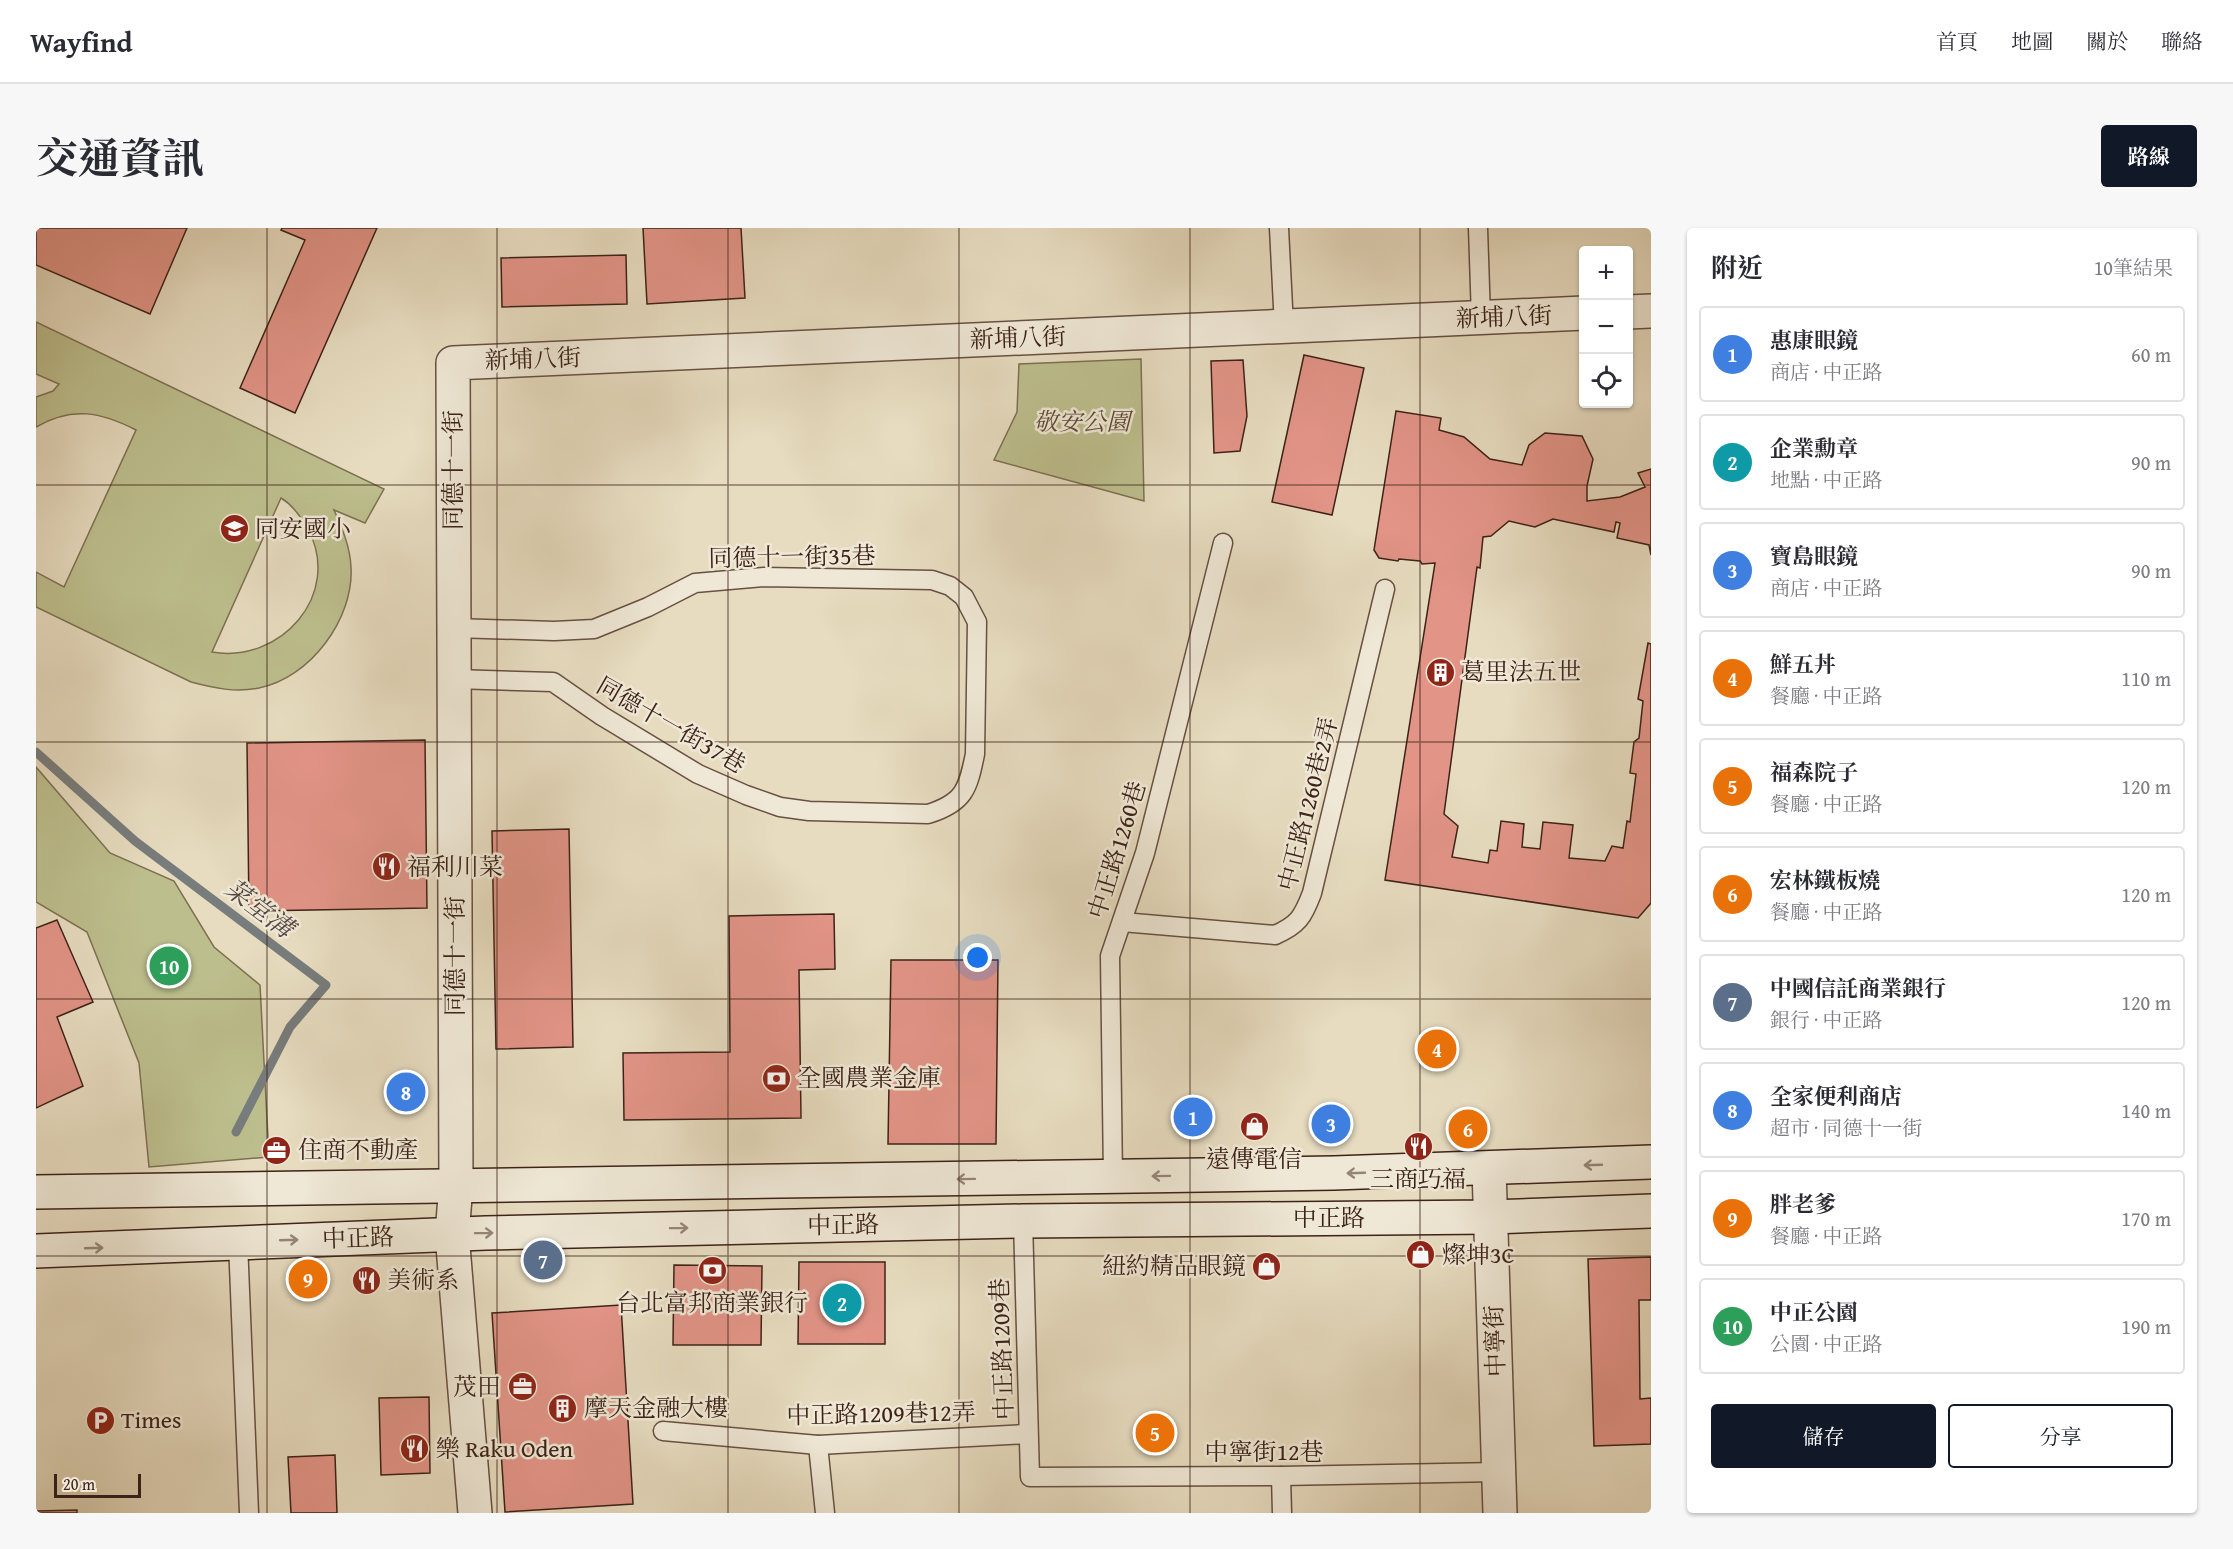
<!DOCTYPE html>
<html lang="zh-TW">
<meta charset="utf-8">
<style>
:root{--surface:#fff;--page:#f7f7f7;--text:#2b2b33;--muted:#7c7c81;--line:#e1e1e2;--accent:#111827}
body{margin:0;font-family:"Gentium Book Plus","Noto Serif TC",serif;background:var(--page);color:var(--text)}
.controls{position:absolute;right:18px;top:18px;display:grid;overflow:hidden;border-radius:6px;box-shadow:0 2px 4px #0004}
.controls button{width:54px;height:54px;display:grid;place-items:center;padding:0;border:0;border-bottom:2px solid var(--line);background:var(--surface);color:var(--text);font:30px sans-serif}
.scale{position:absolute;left:18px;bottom:15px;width:87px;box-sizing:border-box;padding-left:6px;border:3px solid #3d2218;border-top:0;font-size:16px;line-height:21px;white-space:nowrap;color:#3d2218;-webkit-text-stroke:4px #efe8d6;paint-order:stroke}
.you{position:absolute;left:942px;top:730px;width:21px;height:21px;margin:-15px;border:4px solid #fff;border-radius:50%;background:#1a73e8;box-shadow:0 0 0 9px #1a73e833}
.badge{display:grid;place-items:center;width:39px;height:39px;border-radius:50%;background:var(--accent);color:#fff;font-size:20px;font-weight:700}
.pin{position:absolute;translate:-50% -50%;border:3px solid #fff;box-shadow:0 2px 6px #0006}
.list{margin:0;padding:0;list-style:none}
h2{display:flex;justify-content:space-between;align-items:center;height:78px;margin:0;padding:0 24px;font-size:26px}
h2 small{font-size:20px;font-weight:400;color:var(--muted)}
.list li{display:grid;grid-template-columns:39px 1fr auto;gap:18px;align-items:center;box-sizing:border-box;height:96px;margin:0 12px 12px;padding:0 12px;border:2px solid var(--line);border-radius:6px}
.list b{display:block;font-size:22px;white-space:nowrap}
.list p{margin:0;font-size:20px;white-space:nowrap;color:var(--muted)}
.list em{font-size:20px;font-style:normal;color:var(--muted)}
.actions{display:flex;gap:12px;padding:18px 24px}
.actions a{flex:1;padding:14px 0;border:2px solid var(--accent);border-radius:6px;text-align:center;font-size:21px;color:var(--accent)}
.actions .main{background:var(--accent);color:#fff}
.icon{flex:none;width:33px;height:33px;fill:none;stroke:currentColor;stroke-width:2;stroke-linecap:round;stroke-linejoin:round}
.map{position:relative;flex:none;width:1615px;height:1285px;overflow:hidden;border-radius:6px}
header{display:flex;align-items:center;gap:36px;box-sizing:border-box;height:84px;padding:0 30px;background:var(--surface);border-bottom:2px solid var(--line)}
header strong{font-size:28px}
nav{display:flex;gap:33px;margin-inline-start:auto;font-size:21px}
.intro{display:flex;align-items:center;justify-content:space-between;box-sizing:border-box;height:144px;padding:0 36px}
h1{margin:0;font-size:42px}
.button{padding:15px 27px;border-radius:6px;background:var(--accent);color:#fff;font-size:21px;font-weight:700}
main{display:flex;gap:36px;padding:0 36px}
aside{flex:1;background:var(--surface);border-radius:6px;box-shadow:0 2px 4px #0004}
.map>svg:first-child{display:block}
.green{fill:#bdbe8d;stroke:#7d7052;stroke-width:1.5;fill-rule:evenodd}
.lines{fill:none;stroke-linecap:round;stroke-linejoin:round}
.stream{stroke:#777c7c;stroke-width:9}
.building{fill:#e29487;stroke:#3d2218;stroke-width:1.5}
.lane-casing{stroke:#685042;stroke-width:21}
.street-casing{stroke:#685042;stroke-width:36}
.secondary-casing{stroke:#3d2218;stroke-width:36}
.lane{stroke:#efe8d6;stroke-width:18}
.street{stroke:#efe8d6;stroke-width:33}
.secondary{stroke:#efe8d6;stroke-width:33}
.oneway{stroke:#968577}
.grid{fill:none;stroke:#3d2218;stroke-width:1.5;stroke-opacity:0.55}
.labels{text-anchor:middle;stroke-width:5;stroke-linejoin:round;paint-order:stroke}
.street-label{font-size:24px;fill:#3d2218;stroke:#efe8d6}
.park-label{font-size:24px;font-style:italic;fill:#5d4935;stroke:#efe8d6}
.poi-label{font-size:24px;fill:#3d2218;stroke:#efe8d6;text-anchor:start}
.water-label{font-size:26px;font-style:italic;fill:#554842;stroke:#efe8d6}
</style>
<header>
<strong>Wayfind</strong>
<nav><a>首頁</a><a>地圖</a><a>關於</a><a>聯絡</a></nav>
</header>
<div class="intro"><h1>交通資訊</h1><a class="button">路線</a></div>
<main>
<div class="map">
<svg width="1615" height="1285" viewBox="0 0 1615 1285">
<rect width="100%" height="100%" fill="#e7dcc0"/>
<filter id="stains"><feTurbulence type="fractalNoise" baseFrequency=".00333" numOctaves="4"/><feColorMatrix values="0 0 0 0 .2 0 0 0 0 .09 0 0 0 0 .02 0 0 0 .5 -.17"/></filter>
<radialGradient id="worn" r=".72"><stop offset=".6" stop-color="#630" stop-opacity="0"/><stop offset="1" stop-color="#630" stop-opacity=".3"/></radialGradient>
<g class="green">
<path d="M0,94L348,261L329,295L298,282C306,300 314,318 315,339C318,391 274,450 223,460C200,465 178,460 155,454L0,379V344L28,359L100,202C65,184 36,178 0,199V169L17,163L23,156L0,146ZM245,270C257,277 265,289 272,301C307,367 244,436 176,424Z"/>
<path d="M1105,131L1108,273L958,232L981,184L983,136Z"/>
<path d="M0,539L74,625L138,653L178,719L224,757L233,929L113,939L103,835L51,704L0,674Z"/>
</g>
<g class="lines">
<path class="stream" d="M0,524L99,613L290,757L254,799L200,904"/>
</g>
<g class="building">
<path d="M0,0H151L114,86L0,37Z"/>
<path d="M246,0H341L259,185L204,160L269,12L245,2Z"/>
<path d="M607,0H705L709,70L611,76Z"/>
<path d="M590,27L591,76L466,79L465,30Z"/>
<path d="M1268,127L1328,140L1296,287L1236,274Z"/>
<path d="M1207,132L1211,188L1204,223L1178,225L1175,133Z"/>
<path d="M1360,183L1405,190L1403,202L1428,209L1454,231L1486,237L1493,217L1509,205L1546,208L1557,231L1551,258V273L1584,269L1609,259L1602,245L1615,241V327L1613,317L1581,310L1584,295L1580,294L1578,304L1517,291L1499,299L1473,293L1455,308L1447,309L1444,340L1441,339L1408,586L1422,598L1416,629L1452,635L1454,622L1461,623L1465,593L1488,596L1486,619L1504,621L1507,594L1537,597L1533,630L1569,633L1576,618L1587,620L1591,593L1594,594L1600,546L1594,545L1598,514L1603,510L1607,473L1602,471L1612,415L1615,416V675L1602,690L1349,652L1399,335L1386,336L1384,333L1363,331L1362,333L1343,330L1338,322Z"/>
<path d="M389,512L391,680L213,683L211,515Z"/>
<path d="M533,601L537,819L460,821L456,603Z"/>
<path d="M798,686L799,741L763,742L765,890L588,892L587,825L694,824L693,688Z"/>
<path d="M21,692L57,774L21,789L47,858L0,880V700Z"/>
<path d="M855,732H962L960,916H852Z"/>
<path d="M1615,1029V1072H1603L1604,1171L1615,1170V1216L1558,1218L1552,1031Z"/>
<path d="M763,1034H849V1116H762Z"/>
<path d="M638,1037L726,1038L725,1117H637Z"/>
<path d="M585,1077L597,1276L469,1284L456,1085Z"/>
<path d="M393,1169L394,1245L345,1247L343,1170Z"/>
<path d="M299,1227L301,1285H255L252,1229Z"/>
<path d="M41,1282V1285H0V1283Z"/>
</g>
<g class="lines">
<defs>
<g id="lane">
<path d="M1243,0L1248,99"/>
<path d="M1442,0L1445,90"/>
<path d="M418,400L518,403L558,401L612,379L659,355L728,349L896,352L914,358L928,369L941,394L939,526C932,561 928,575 892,586L773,583L744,579L710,567L662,546L566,488L517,454L418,451"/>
<path d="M1086,694L1239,707C1262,697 1267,689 1276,665L1349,361"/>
<path d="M1077,949L1074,728L1109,625L1187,315"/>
<path d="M987,993L994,1249L1245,1248L1462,1244"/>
<path d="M202,1014L213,1285"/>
<path d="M627,1203L782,1217L992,1206"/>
<path d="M782,1217L789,1285"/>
<path d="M1245,1248L1246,1285"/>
</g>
<g id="street">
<path d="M1592,84L1615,83"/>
<path d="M1453,941L1464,1285"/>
<path d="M439,1285L416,1006L420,957L417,135L1548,85"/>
</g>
<g id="secondary">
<path d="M0,964L1298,945L1615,934"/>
<path d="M0,1023L450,1005L987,993L1455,989L1615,983"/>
</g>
</defs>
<use href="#lane" class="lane-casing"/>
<use href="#street" class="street-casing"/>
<use href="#secondary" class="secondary-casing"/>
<use href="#lane" class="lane"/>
<use href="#street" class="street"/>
<use href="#secondary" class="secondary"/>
</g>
<defs><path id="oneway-shaft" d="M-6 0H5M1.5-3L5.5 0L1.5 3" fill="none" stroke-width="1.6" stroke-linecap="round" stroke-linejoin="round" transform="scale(1.5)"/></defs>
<g class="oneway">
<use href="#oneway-shaft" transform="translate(1557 937) rotate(178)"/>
<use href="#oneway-shaft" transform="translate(1320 945) rotate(178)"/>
<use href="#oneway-shaft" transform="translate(1125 948) rotate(179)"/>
<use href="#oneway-shaft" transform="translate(930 951) rotate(179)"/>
<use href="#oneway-shaft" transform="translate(643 1000) rotate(-1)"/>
<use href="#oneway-shaft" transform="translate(448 1005) rotate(-1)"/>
<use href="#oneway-shaft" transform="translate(253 1012) rotate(-2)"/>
<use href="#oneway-shaft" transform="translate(58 1020) rotate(-2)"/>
</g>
<path class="grid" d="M231,0V1285M461,0V1285M692,0V1285M923,0V1285M1154,0V1285M1384,0V1285M0,257H1615M0,514H1615M0,771H1615M0,1028H1615"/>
<defs>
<symbol id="school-disc" viewBox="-11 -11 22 22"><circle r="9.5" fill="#8f2418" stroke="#efe8d6"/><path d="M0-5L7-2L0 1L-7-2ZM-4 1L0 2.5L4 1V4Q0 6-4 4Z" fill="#fff"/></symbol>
<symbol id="building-disc" viewBox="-11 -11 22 22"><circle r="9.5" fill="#8f2418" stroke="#efe8d6"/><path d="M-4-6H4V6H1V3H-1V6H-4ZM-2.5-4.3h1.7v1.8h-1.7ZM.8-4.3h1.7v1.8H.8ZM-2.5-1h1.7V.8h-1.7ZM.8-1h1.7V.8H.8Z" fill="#fff"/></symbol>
<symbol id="restaurant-disc" viewBox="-11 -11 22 22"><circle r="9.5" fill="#8f2418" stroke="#efe8d6"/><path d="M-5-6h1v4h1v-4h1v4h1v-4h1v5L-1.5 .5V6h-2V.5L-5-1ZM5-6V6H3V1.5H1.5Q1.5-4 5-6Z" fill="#fff"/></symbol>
<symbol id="bank-disc" viewBox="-11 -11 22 22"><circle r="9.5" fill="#8f2418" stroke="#efe8d6"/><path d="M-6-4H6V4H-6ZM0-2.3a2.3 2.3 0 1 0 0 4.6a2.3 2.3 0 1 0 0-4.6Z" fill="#fff"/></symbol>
<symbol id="shop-disc" viewBox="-11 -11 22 22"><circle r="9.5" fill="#8f2418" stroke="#efe8d6"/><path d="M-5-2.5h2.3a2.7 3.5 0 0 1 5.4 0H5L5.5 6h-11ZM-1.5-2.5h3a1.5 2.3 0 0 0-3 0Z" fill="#fff"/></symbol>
<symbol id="office-disc" viewBox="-11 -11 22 22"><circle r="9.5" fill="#8f2418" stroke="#efe8d6"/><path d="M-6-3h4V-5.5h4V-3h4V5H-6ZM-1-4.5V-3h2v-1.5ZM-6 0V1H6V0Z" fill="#fff"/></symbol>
<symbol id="parking-disc" viewBox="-11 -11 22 22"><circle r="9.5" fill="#8f2418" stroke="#efe8d6"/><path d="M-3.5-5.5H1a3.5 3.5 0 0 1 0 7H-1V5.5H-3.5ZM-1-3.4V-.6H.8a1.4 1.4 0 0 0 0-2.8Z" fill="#fff"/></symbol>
</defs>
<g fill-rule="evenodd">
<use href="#school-disc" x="182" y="284" width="33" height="33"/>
<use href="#building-disc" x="1388" y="428" width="33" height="33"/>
<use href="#restaurant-disc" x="334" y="622" width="33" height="33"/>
<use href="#bank-disc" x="724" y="834" width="33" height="33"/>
<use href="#shop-disc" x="1202" y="882" width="33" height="33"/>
<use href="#restaurant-disc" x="1366" y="902" width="33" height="33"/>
<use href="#office-disc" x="224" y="906" width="33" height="33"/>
<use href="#shop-disc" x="1368" y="1010" width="33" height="33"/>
<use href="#shop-disc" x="1214" y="1022" width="33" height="33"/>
<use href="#bank-disc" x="660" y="1026" width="33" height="33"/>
<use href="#restaurant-disc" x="314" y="1036" width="33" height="33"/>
<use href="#office-disc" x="470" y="1142" width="33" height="33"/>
<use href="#building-disc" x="510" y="1164" width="33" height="33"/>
<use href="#parking-disc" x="48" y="1176" width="33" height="33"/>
<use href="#restaurant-disc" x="362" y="1204" width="33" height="33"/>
</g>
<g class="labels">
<g class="street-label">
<text transform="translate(1468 89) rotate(-2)" y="8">新埔八街</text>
<text transform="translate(982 110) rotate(-2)" y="8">新埔八街</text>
<text transform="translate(497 131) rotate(-2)" y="8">新埔八街</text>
<text transform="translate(417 242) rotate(-90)" y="8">同德十一街</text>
<text transform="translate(756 329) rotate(-1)" y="8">同德十一街35巷</text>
<text transform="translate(635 497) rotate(30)" y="8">同德十一街37巷</text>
<text transform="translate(1272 576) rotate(-76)" y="8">中正路1260巷2弄</text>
<text transform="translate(1081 622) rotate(-73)" y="8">中正路1260巷</text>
<text transform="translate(419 728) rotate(-90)" y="8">同德十一街</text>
<text x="1293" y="998">中正路</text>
<text transform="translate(807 997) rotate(-1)" y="8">中正路</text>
<text transform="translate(322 1010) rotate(-2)" y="8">中正路</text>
<text transform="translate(1459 1113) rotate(-92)" y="8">中寧街</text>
<text transform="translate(966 1121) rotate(-92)" y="8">中正路1209巷</text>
<text transform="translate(845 1186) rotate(-1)" y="8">中正路1209巷12弄</text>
<text x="1228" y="1232">中寧街12巷</text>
</g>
<g class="park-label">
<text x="1046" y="202">敬安公園</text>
</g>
<g class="poi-label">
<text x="219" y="309">同安國小</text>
<text x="1425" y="452">葛里法五世</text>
<text x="371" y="647">福利川菜</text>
<text x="761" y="858">全國農業金庫</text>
<text x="262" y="930">住商不動產</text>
<text x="1218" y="939" text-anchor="middle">遠傳電信</text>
<text x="1382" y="959" text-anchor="middle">三商巧福</text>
<text x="1406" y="1035">燦坤3C</text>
<text x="1210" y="1046" text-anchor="end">紐約精品眼鏡</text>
<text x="351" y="1060">美術系</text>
<text x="676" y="1083" text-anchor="middle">台北富邦商業銀行</text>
<text x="465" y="1167" text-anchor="end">茂田</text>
<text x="548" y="1188">摩天金融大樓</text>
<text x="85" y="1200">Times</text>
<text x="400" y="1229">樂 Raku Oden</text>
</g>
<g class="water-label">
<text transform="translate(223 680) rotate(37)" y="9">菜堂溝</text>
</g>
</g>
<rect width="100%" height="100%" filter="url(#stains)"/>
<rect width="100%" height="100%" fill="url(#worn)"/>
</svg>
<div class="controls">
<button>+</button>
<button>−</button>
<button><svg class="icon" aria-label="locate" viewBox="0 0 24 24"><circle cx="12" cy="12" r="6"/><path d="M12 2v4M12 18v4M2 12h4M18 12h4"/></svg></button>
</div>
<div class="scale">20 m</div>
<div class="you"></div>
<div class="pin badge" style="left:1157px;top:889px;background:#3f7fe0">1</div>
<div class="pin badge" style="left:806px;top:1075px;background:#0f9aa8">2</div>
<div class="pin badge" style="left:1295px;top:896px;background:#3f7fe0">3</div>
<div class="pin badge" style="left:1401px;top:821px;background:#e8710a">4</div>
<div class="pin badge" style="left:1119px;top:1205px;background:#e8710a">5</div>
<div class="pin badge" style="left:1432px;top:901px;background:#e8710a">6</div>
<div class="pin badge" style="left:507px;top:1032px;background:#5c6f8a">7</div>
<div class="pin badge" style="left:370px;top:864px;background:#3f7fe0">8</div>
<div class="pin badge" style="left:272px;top:1051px;background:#e8710a">9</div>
<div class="pin badge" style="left:133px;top:738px;background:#2e9e5b">10</div>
</div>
<aside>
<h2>附近<small>10筆結果</small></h2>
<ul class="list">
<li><span class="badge" style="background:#3f7fe0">1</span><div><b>惠康眼鏡</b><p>商店 · 中正路</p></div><em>60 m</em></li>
<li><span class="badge" style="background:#0f9aa8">2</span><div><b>企業勳章</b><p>地點 · 中正路</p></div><em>90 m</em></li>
<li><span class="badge" style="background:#3f7fe0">3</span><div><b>寶島眼鏡</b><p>商店 · 中正路</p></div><em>90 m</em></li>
<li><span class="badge" style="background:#e8710a">4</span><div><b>鮮五丼</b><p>餐廳 · 中正路</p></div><em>110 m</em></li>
<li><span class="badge" style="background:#e8710a">5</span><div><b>福森院子</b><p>餐廳 · 中正路</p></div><em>120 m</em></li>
<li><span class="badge" style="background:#e8710a">6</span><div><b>宏林鐵板燒</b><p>餐廳 · 中正路</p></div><em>120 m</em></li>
<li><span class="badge" style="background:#5c6f8a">7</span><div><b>中國信託商業銀行</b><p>銀行 · 中正路</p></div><em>120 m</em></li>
<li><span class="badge" style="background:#3f7fe0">8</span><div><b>全家便利商店</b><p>超市 · 同德十一街</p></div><em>140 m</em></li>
<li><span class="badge" style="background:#e8710a">9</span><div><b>胖老爹</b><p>餐廳 · 中正路</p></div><em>170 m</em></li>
<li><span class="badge" style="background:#2e9e5b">10</span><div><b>中正公園</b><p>公園 · 中正路</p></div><em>190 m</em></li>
</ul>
<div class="actions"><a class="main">儲存</a><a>分享</a></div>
</aside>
</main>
